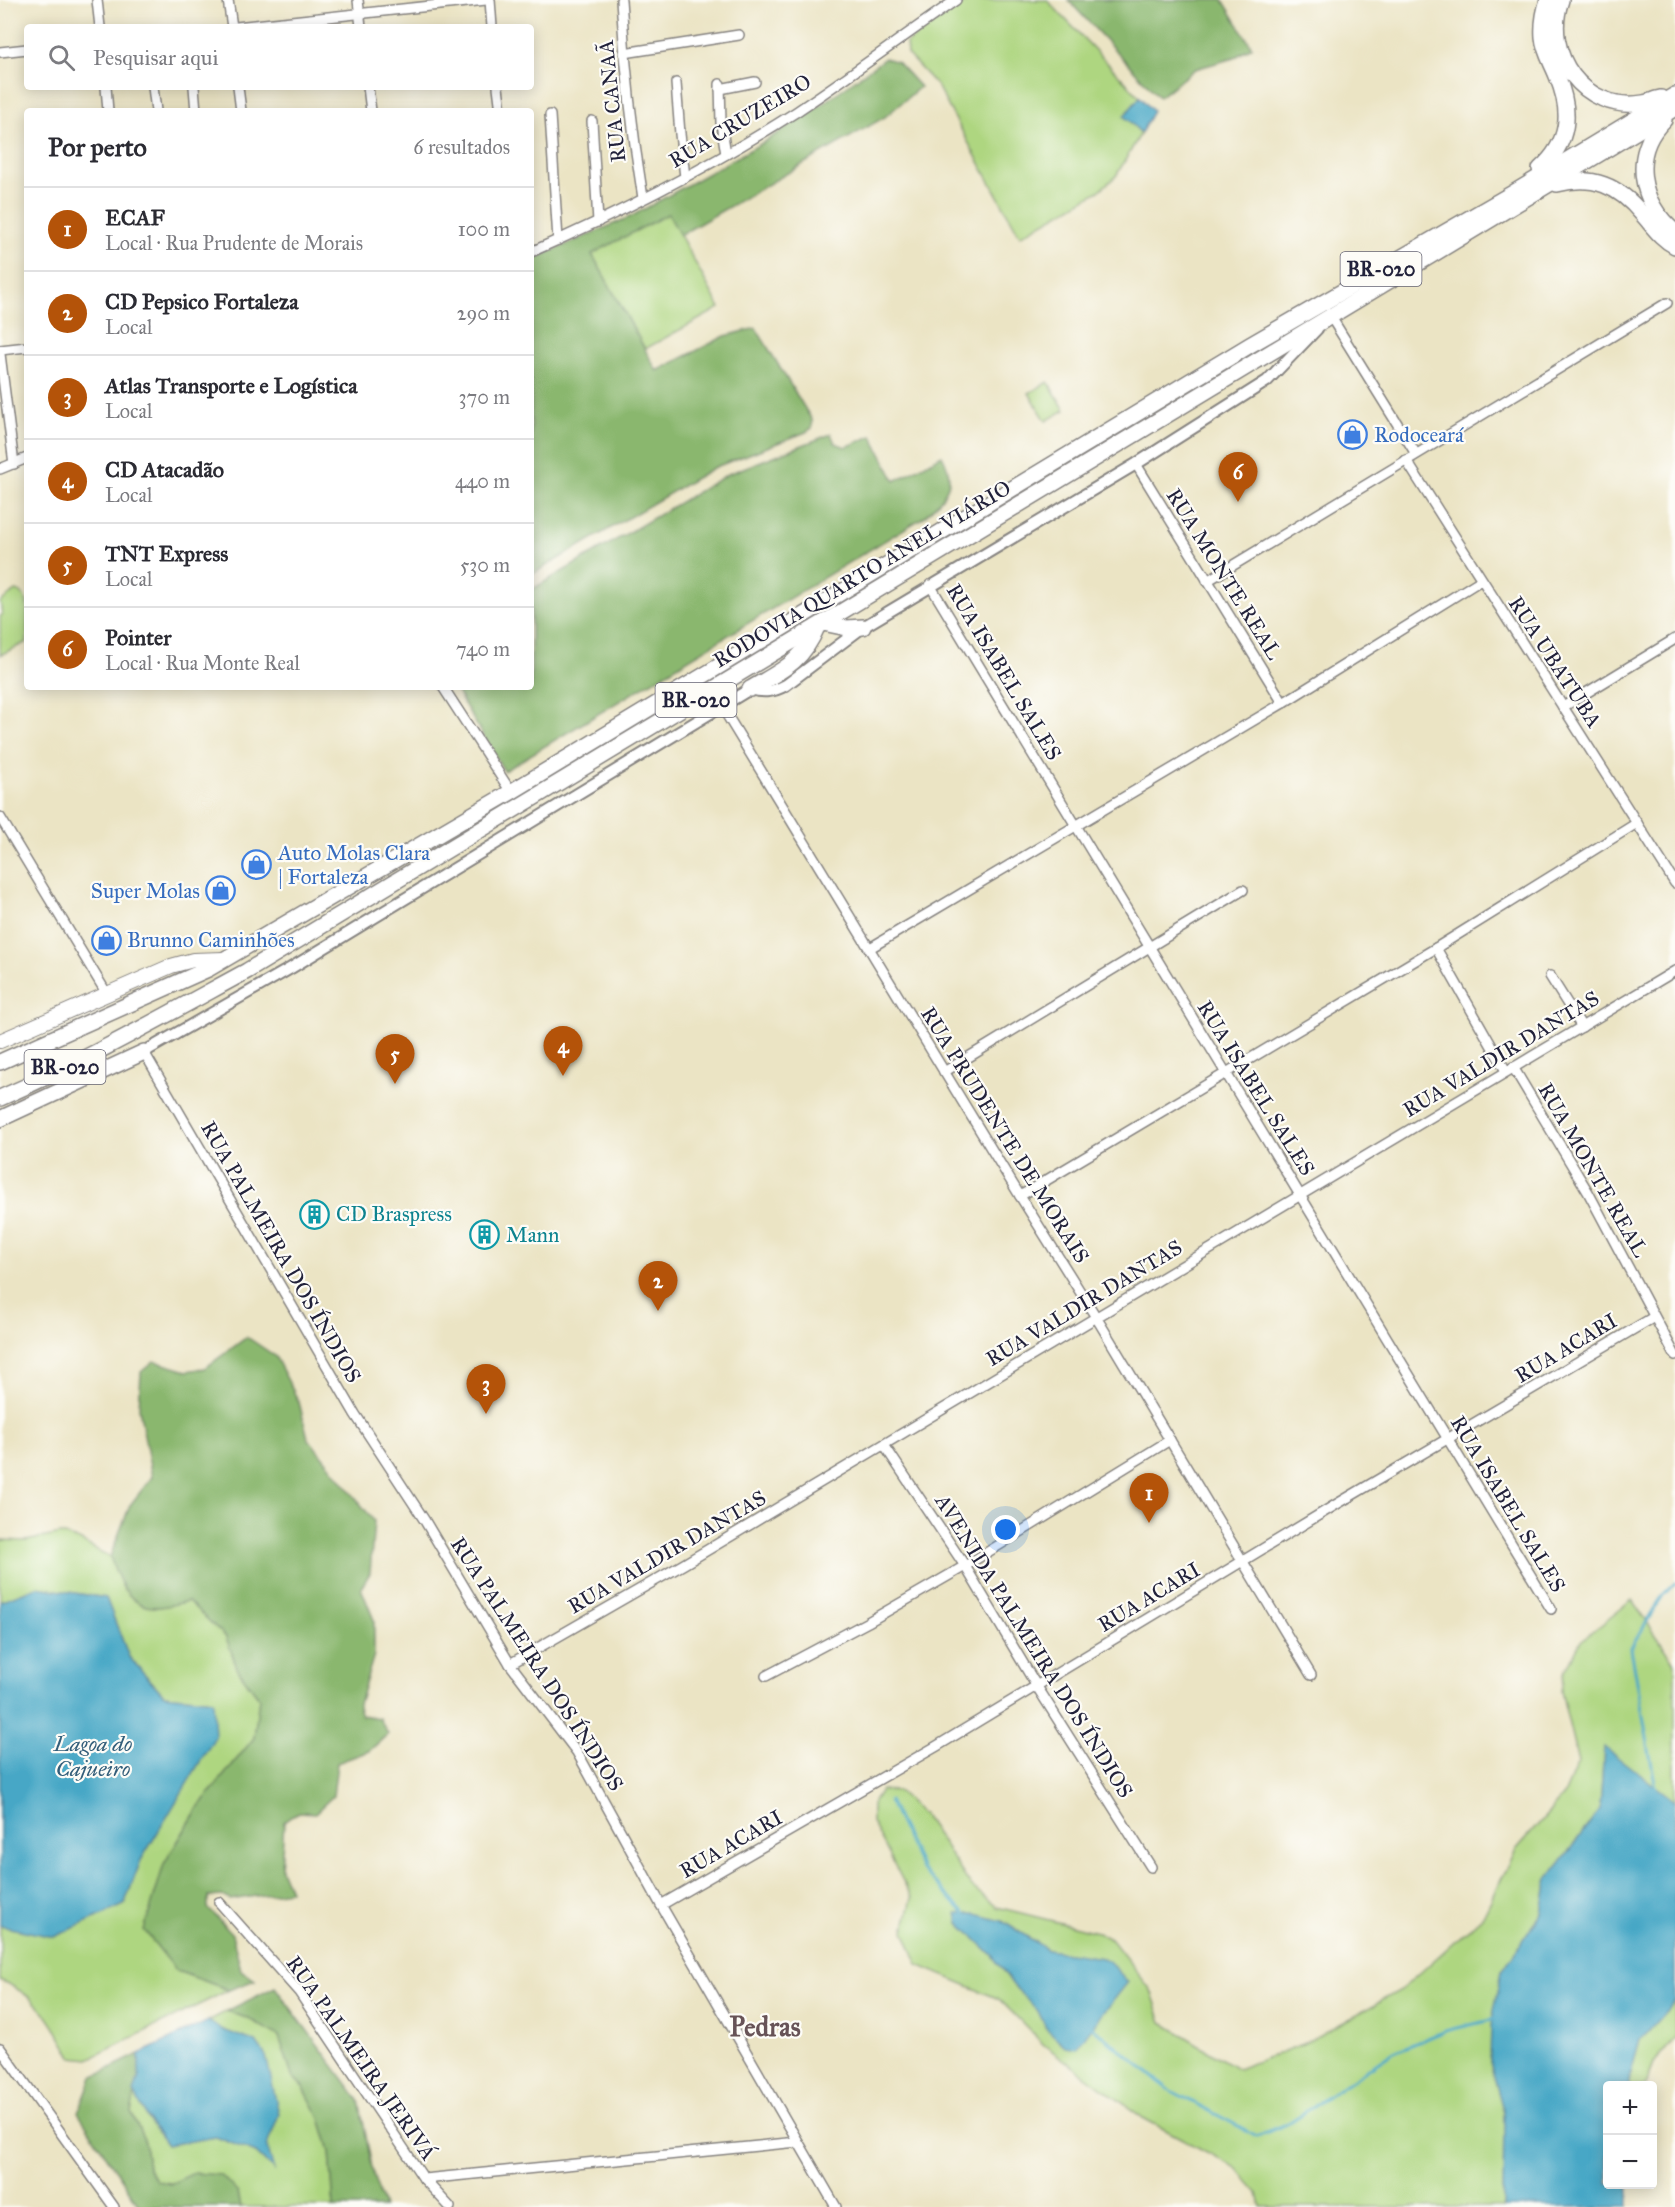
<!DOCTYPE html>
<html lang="pt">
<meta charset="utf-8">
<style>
:root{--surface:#fff;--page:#f7f7f7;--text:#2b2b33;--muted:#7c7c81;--line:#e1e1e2;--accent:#b45309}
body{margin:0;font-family:"IM FELL Great Primer",serif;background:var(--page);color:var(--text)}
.controls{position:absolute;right:18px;bottom:18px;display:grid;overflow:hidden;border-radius:6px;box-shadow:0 3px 15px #0003}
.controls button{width:54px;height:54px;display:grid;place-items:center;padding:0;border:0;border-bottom:2px solid var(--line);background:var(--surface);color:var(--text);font:30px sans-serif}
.you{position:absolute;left:1006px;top:1530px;width:21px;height:21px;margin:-15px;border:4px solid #fff;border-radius:50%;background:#1a73e8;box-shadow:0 0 0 9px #1a73e833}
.badge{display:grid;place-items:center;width:39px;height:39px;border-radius:50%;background:var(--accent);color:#fff;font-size:20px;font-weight:700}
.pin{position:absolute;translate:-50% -50px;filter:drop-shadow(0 2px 3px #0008)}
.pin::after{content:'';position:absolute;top:32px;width:21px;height:18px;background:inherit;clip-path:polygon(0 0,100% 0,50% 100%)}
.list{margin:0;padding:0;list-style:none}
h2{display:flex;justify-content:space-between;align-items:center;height:78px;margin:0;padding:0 24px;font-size:26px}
h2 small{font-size:20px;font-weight:400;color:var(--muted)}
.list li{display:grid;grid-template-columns:39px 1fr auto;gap:18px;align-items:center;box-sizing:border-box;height:84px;padding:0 24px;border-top:2px solid var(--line)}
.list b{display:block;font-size:22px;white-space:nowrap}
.list p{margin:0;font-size:20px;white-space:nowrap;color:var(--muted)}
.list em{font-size:20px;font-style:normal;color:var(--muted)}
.icon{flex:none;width:33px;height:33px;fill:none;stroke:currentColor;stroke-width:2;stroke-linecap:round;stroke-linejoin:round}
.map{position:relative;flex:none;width:1675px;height:2207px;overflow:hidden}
.search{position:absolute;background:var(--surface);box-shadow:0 3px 15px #0003;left:24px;top:24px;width:510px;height:66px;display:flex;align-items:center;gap:15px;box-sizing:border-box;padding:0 21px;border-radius:6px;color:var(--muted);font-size:22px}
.panel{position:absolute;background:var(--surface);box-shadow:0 3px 15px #0003;left:24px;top:108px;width:510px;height:582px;border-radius:6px}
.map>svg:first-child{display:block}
.green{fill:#aed680;stroke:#687c5e;stroke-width:1.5;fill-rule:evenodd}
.forest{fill:#8ab76e;stroke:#566c54;stroke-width:1.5}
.water{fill:#47a7c6;stroke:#346480;stroke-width:1.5}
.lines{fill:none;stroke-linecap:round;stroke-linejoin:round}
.stream{stroke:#47a7c6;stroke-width:3}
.minor-casing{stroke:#868380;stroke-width:12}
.tertiary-casing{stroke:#868380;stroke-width:14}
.primary-casing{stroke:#868380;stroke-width:16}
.trunk-casing{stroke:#868380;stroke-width:18}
.minor{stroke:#fff;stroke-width:9}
.tertiary{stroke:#fff;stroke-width:10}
.primary{stroke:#fff;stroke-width:14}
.trunk{stroke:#fff;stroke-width:15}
.labels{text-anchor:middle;stroke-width:4.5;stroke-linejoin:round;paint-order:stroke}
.shield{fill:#fdfcf7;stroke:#646373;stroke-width:1.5}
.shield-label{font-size:20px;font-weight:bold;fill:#22223b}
.street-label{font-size:21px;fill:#22223b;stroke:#fdfcf7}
.shop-label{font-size:21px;fill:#366cbe;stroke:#fdfcf7;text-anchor:start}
.culture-label{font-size:21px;fill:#0d838f;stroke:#fdfcf7;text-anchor:start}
.water-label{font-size:22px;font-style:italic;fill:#335e7a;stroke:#fdfcf7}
.district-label{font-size:27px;font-weight:bold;fill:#675357;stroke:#fdfcf7}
</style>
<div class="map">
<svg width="1675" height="2207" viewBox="0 0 1675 2207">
<rect width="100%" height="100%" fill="#fdfcf7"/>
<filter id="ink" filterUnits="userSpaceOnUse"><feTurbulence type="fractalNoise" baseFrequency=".0167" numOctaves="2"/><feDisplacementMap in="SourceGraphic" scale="12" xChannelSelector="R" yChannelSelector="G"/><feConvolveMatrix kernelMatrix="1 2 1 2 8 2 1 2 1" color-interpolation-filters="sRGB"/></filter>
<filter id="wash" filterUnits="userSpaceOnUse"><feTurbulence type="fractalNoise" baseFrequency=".008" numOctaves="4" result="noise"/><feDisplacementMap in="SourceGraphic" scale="24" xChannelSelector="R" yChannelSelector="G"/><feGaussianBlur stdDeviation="1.35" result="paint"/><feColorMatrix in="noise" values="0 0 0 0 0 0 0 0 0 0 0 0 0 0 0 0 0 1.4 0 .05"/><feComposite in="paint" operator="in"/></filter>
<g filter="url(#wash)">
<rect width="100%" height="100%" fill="#ebe4c4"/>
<g class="green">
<path d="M968,0H1047L1140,97L1124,116L1141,133L1116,176L1099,191L1020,236L937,86L907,54L906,43Z"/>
<path d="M668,213L720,308L645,349L592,254Z"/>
<path d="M1048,382L1065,410L1046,421L1029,393Z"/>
<path d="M16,591L22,593L27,602V642L0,655V616L2,615L0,602Z"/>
<path d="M61,1534L79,1540L110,1557L124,1590L154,1608L188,1601L226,1637L238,1670L259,1698L254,1738L200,1805L164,1864L177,1971L229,1990L89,2059L72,2057C50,2019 42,1999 0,1980V1926L54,1937L124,1905L141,1860L214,1737L213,1700L164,1695L129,1657L106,1598L37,1587L0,1601V1540L26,1541Z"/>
<path d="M1632,1600L1675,1663V1801L1604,1748L1600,1809L1548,1879L1542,1913L1502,1971L1490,2062L1504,2113L1503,2207H1261L1258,2193L1235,2167L1143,2118L1044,2045L999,1999L918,1965L904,1931L912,1898L872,1822V1804L881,1790L898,1791L923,1814L971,1886L997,1907L1097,1932L1112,1940L1151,1990L1162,2022L1238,2069L1305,2043L1401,1990L1483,1916L1516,1850L1564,1795L1578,1762L1561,1691L1564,1673L1581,1641ZM1002,1921L1048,1950L1102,1958L1046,2028L1038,2011L1013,1985L992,1955L959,1923Z"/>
<path d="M1675,2001V2038L1654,2064L1646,2085L1630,2086V2076L1640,2040Z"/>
<path d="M227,2011L249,2019L279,2036L292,2075L304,2088L320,2118L330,2151L334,2207H241L238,2193L157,2181L148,2168L145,2142L131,2112L134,2092L147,2118L167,2145L216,2137L256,2153L273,2169L267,2145L279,2114L256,2042L223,2030L208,2021Z"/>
</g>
<g class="forest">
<path d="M1068,0H1223L1252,47L1234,58L1195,69L1159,97Z"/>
<path d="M885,58L897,62L920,87L885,117L680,235L668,214L592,254L657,371L725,336L756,328L812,420V428L806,432L713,468L531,575V260L632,216L764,142L818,107Z"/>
<path d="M831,434L835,443L846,447L872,436L895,481L942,455C958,485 945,496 924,517L504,771L454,687H531V590L728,474Z"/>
<path d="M247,1337L275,1356L299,1402L308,1438L374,1521L370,1573L361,1588L374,1620V1655L358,1707L361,1715L379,1718L388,1734L369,1751L337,1763L333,1796L315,1813L298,1812L284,1822L281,1869L290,1891L230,1900L222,1896L208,1897V1908L232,1934L241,1970L255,1980L229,1990L177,1971L144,1930L164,1864L200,1805L254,1738L259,1698L238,1670L226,1637L188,1601C178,1603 165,1608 155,1607C127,1607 118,1578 110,1557L130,1505L152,1477L139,1408L141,1372L154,1361L187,1371L205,1368Z"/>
<path d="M275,1987L359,2100L374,2178L384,2207H334L330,2151L320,2118L304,2088L292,2076L279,2036L249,2019L227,2011Z"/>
<path d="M139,2054V2076L131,2112L145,2142L148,2169L157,2181L170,2184L194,2173L221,2175L238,2193L241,2207H140L78,2113L92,2077Z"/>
</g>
<g class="water">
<path d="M1140,97L1153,111L1141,133L1124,116Z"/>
<path d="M37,1587L106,1598L129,1657L164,1695L213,1700L215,1737L141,1860L124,1905L54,1937L0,1926V1601Z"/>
<path d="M1604,1747L1675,1801V2001L1640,2040L1630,2076V2085L1608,2086V2184L1628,2185V2207H1503L1504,2113L1490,2062L1491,2025L1502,1971L1542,1913L1548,1879L1600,1809Z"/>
<path d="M957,1914H976L1002,1921L1048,1950L1102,1958L1110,1962L1128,1982L1076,2048L1065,2046L1046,2028L1038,2011L1013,1985L992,1955L959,1923Z"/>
<path d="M208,2021L223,2030L256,2042L266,2056L279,2114L267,2145L274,2170L256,2153L216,2137L167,2145L147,2118L134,2092L139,2076V2054Z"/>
</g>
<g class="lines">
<g class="stream">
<path d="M1656,1789L1631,1648L1663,1595L1675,1583"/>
<path d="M889,1801L922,1869L968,1917"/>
<path d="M1090,2025L1168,2089L1257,2136L1287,2124L1394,2052L1445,2031L1495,2019"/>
</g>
</g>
</g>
<g filter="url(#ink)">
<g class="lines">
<defs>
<g id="minor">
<path d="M97,0L100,27"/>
<path d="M228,0L232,27"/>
<path d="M358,0L361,27"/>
<path d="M490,0L492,27"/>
<path d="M621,0C625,67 632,132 643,198"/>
<path d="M236,27L486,0"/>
<path d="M0,52L27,49"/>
<path d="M624,53L739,35"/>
<path d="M676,83L680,134L685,177"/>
<path d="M720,84L721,123L726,154"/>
<path d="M106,87L108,111"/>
<path d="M153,87L156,111"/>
<path d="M194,87L196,111"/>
<path d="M238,87L241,111"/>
<path d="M368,87L371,111"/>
<path d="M498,87L501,111"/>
<path d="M720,89L755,82"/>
<path d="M550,115L558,240"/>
<path d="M592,121L598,222"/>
<path d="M531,252C622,212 712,166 796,112C850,76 902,37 956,0"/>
<path d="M1331,317L1416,454"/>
<path d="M0,350L27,347"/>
<path d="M0,354L14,464"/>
<path d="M1406,460L1675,883"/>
<path d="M1136,464L1283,703"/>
<path d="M0,469L27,458"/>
<path d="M1207,581L1667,303"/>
<path d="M930,585L1551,1609"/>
<path d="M443,687L511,792"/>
<path d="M722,707L1020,1196L1096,1317L1311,1675"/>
<path d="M1563,707L1675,639"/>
<path d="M0,817L107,994"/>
<path d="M870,948L1283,703L1481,580"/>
<path d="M1436,948L1506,1071"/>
<path d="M1550,976L1582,1027"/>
<path d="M144,1052L355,1414L425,1521L510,1664L577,1752L661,1905L836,2207"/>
<path d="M1513,1067L1588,1192L1675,1355"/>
<path d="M944,1072L1243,890"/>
<path d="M1020,1196L1436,948L1637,823"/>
<path d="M884,1445L965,1566L1036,1685L1151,1867"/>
<path d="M510,1664L684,1564L1675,971"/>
<path d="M766,1676L868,1622L965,1566L1170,1440"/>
<path d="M219,1902L299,1992L424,2179L450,2207"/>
<path d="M661,1905L937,1746L1337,1504L1654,1317"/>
<path d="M0,2048L114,2207"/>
<path d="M424,2179L798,2142"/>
</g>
<path id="tertiary" d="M144,1052L291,968L750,689C764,693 773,692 786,685L863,627L1136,464L1267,381L1317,329"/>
<path id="primary" d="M0,1041L171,966L193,960L224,959"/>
<g id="trunk">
<path d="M1561,0C1542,54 1584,113 1643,103C1649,102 1655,99 1661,98"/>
<path d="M1664,120C1630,153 1640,204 1675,232"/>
<path d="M1540,169C1570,142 1572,112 1557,76C1552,63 1544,51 1543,37C1542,24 1544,12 1548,0"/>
<path d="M1557,184C1593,175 1618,185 1642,214C1653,226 1661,239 1675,246"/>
<path d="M823,623L847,628L863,627"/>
<path d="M750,689C782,670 802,663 817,627"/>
<path d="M0,1062L208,969L511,792L1250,345L1513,193L1675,95"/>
<path d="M0,1098C85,1061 166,1015 247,971L1675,108"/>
<path d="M0,1119L144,1052"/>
</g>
</defs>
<use href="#minor" class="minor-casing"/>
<use href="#tertiary" class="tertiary-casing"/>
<use href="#primary" class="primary-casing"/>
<use href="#trunk" class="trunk-casing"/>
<use href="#minor" class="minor"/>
<use href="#tertiary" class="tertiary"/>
<use href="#primary" class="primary"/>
<use href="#trunk" class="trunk"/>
</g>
</g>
<defs>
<symbol id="shop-ring" viewBox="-11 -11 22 22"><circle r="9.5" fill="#fdfcf7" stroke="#3f7fe0" stroke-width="1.5"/><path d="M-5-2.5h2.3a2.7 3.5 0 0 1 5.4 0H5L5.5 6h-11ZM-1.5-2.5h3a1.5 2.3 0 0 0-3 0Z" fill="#3f7fe0"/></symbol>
<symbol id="building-ring" viewBox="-11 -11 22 22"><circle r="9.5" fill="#fdfcf7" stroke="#0f9aa8" stroke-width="1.5"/><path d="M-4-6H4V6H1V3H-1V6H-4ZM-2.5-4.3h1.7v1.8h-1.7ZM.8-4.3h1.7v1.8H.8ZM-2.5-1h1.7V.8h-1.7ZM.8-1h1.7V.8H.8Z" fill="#0f9aa8"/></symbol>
</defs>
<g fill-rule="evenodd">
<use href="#shop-ring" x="1336" y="418" width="33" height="33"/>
<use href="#shop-ring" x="240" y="848" width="33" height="33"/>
<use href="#shop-ring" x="204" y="874" width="33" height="33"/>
<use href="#shop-ring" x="90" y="924" width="33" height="33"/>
<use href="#building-ring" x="298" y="1198" width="33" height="33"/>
<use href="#building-ring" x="468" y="1218" width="33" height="33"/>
</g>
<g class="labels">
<g class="shield">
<rect x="1340.5" y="252" width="81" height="34" rx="4.5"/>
<rect x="655.5" y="683" width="81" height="34" rx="4.5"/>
<rect x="24.5" y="1050" width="81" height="34" rx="4.5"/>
</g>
<g class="shield-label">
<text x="1381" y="276">BR-020</text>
<text x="696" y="707">BR-020</text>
<text x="65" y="1074">BR-020</text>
</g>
<g class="street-label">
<text transform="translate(612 101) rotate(-96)" y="7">RUA CANAÃ</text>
<text transform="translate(740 121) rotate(-31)" y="7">RUA CRUZEIRO</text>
<text transform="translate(862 574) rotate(-31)" y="7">RODOVIA QUARTO ANEL VIÁRIO</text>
<text transform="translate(1224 574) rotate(58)" y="7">RUA MONTE REAL</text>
<text transform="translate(1555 662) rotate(57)" y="7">RUA UBATUBA</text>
<text transform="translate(1004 672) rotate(59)" y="7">RUA ISABEL SALES</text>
<text transform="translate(1501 1054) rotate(-31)" y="7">RUA VALDIR DANTAS</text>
<text transform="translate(1256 1088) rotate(58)" y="7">RUA ISABEL SALES</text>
<text transform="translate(1005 1135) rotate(58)" y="7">RUA PRUDENTE DE MORAIS</text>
<text transform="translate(1593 1170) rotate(60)" y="7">RUA MONTE REAL</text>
<text transform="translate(281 1252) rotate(60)" y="7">RUA PALMEIRA DOS ÍNDIOS</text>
<text transform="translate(1084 1303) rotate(-31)" y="7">RUA VALDIR DANTAS</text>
<text transform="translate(1566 1348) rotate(-31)" y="7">RUA ACARI</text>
<text transform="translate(1508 1504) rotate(59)" y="7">RUA ISABEL SALES</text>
<text transform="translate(667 1552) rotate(-30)" y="7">RUA VALDIR DANTAS</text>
<text transform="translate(1149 1597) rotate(-31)" y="7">RUA ACARI</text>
<text transform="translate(1034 1646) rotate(58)" y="7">AVENIDA PALMEIRA DOS ÍNDIOS</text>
<text transform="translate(537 1664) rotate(57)" y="7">RUA PALMEIRA DOS ÍNDIOS</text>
<text transform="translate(731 1844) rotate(-30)" y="7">RUA ACARI</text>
<text transform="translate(361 2058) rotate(55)" y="7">RUA PALMEIRA JERIVÁ</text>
</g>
<g class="shop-label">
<text x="1374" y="442">Rodoceará</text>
<text x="278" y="860">Auto Molas Clara<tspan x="278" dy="24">| Fortaleza</tspan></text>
<text x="200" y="898" text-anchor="end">Super Molas</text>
<text x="127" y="947">Brunno Caminhões</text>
</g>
<g class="culture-label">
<text x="336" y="1221">CD Braspress</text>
<text x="506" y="1242">Mann</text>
</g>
<g class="water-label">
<text x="93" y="1751">Lagoa do<tspan x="93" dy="25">Cajueiro</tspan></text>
</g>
<g class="district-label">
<text x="765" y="2036">Pedras</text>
</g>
</g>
</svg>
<div class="controls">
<button>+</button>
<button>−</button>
</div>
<div class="you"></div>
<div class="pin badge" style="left:1149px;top:1523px">1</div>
<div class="pin badge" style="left:658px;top:1311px">2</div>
<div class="pin badge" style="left:486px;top:1414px">3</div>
<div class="pin badge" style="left:563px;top:1076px">4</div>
<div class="pin badge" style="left:395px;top:1084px">5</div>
<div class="pin badge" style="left:1238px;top:502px">6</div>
<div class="search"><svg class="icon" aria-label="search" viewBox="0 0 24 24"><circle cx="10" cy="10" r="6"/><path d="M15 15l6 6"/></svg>Pesquisar aqui</div>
<section class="panel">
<h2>Por perto<small>6 resultados</small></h2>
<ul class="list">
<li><span class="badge">1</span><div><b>ECAF</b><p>Local · Rua Prudente de Morais</p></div><em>100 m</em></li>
<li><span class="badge">2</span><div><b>CD Pepsico Fortaleza</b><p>Local</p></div><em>290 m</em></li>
<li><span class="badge">3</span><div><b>Atlas Transporte e Logística</b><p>Local</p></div><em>370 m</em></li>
<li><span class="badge">4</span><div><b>CD Atacadão</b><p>Local</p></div><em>440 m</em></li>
<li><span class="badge">5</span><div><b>TNT Express</b><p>Local</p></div><em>530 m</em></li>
<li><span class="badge">6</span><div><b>Pointer</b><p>Local · Rua Monte Real</p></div><em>740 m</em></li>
</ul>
</section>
</div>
